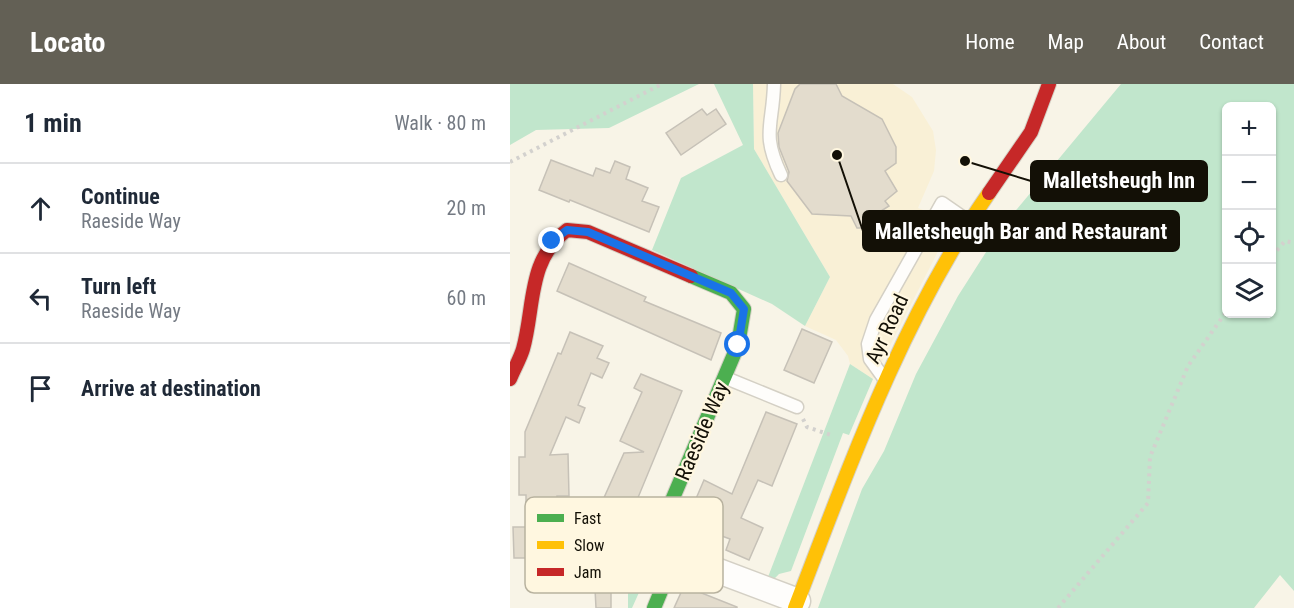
<!DOCTYPE html>
<meta charset="utf-8">
<style>
:root{--surface:#fff;--page:#f6f6f7;--text:#1f2937;--muted:#747a83;--line:#e0e1e3;--accent:#636055}
body{margin:0;font-family:"Roboto Condensed",sans-serif;background:var(--page);color:var(--text)}
.controls{position:absolute;right:18px;top:18px;display:grid;overflow:hidden;border-radius:9px;box-shadow:0 2px 4px #0004}
.controls button{width:54px;height:54px;display:grid;place-items:center;padding:0;border:0;border-bottom:2px solid var(--line);background:var(--surface);color:var(--text);font:30px sans-serif}
.stop{position:absolute;width:18px;height:18px;margin:-14px;border:4px solid #1a73e8;border-radius:50%;background:#fff}
.stop.end{background:#1a73e8;border-color:#fff;box-shadow:0 2px 6px #0008}
.list{margin:0;padding:0;list-style:none}
h2{display:flex;justify-content:space-between;align-items:center;height:78px;margin:0;padding:0 24px;font-size:26px}
h2 small{font-size:20px;font-weight:400;color:var(--muted)}
.list li{display:grid;grid-template-columns:39px 1fr auto;gap:18px;align-items:center;box-sizing:border-box;height:90px;padding:0 24px;border-top:2px solid var(--line)}
.list b{display:block;font-size:22px;white-space:nowrap}
.list p{margin:0;font-size:20px;white-space:nowrap;color:var(--muted)}
.list em{font-size:20px;font-style:normal;color:var(--muted)}
.icon{flex:none;width:33px;height:33px;fill:none;stroke:currentColor;stroke-width:2;stroke-linecap:round;stroke-linejoin:round}
.map{position:relative;flex:none;width:784px;height:524px;overflow:hidden}
header{display:flex;align-items:center;gap:36px;box-sizing:border-box;height:84px;padding:0 30px;background:var(--accent);color:#fff}
header strong{font-size:28px}
nav{display:flex;gap:33px;margin-inline-start:auto;font-size:21px}
main{display:flex}
aside{flex:1;background:var(--surface)}
.map>svg:first-child{display:block}
.built{fill:#f9f0d6}
.green{fill:#c1e6cc;fill-rule:evenodd}
.building{fill:#e3dccd;stroke:#c6c1b7;stroke-width:1.5}
.lines{fill:none;stroke-linecap:round;stroke-linejoin:round}
.lane-casing{stroke:#d4d0c5;stroke-width:15}
.street-casing{stroke:#d4d0c5;stroke-width:27}
.fast-casing{stroke:#d4d0c5;stroke-width:16}
.slow-casing{stroke:#d4d0c5;stroke-width:16}
.jam-casing{stroke:#d4d0c5;stroke-width:16}
.path{stroke:#d3d1ce;stroke-width:4;stroke-dasharray:3 4.5;stroke-linecap:butt}
.lane{stroke:#fefdfb;stroke-width:12}
.street{stroke:#fefdfb;stroke-width:24}
.fast{stroke:#4caf50;stroke-width:14}
.slow{stroke:#ffc107;stroke-width:14}
.jam{stroke:#c62828;stroke-width:14}
.route{stroke:#1a73e8;stroke-width:8}
.labels{text-anchor:middle;stroke-width:4.5;stroke-linejoin:round;paint-order:stroke}
.street-label{font-size:21px;fill:#131006;stroke:#fff7e0}
.key{fill:#fff7e0;stroke:#b8b29f;stroke-width:1.5}
.key-label{font-size:16px;fill:#131006}
.leader{fill:none;stroke:#131006;stroke-width:2}
.callout-dot{fill:#131006;stroke:#fff7e0;stroke-width:2}
.callout{fill:#131006;stroke:#131006;stroke-width:2}
.callout-label{font-size:22px;text-anchor:middle;font-weight:bold;fill:#fff}
</style>
<header>
<strong>Locato</strong>
<nav><a>Home</a><a>Map</a><a>About</a><a>Contact</a></nav>
</header>
<main>
<aside>
<h2>1 min<small>Walk · 80 m</small></h2>
<ul class="list">
<li><svg class="icon" aria-label="ahead" viewBox="0 0 24 24"><path d="M12 20V5M6 11l6-6 6 6"/></svg><div><b>Continue</b><p>Raeside Way</p></div><em>20 m</em></li>
<li><svg class="icon" aria-label="left" viewBox="0 0 24 24"><path d="M17 20v-9H6M10 6l-5 5 5 5"/></svg><div><b>Turn left</b><p>Raeside Way</p></div><em>60 m</em></li>
<li><svg class="icon" aria-label="arrive" viewBox="0 0 24 24"><path d="M6 21V4h12l-3 4 3 4H6"/></svg><div><b>Arrive at destination</b></div></li>
</ul>
</aside>
<div class="map">
<svg width="784" height="524" viewBox="0 0 784 524">
<rect width="100%" height="100%" fill="#f8f4e7"/>
<path class="built" d="M243,0H383L402,13L423,47L426,66L424,87L408,124L440,137L447,130L363,295L340,280L338,272L326,256L295,242L320,193L244,65Z"/>
<g class="green">
<path d="M0,0H189L99,44L26,46L0,61Z"/>
<path d="M204,0H243L244,65L320,193L295,242L262,220L142,166L171,94L233,61Z"/>
<path d="M611,0H784V507L770,491L744,524H308L352,405L374,367L406,290L448,212L492,143ZM716,22H762V230H716Z"/>
<path d="M340,280L363,295L339,351L333,349L281,487L269,490L264,495L258,493Z"/>
<path d="M118,485H143L140,492L136,493L122,524H118Z"/>
</g>
<g class="building">
<path d="M290,0H326L332,12L372,35L386,63V79L375,87L387,107L375,117L379,122L371,127L364,144H347L341,132L302,130L277,97L279,88L269,63L268,49L285,5Z"/>
<path d="M192,25L197,31L206,25L216,40L171,71L156,49Z"/>
<path d="M41,76L83,92L86,84L100,89L105,77L120,83L116,95L138,104L132,117L149,123L139,148L60,116L59,118L29,106Z"/>
<path d="M59,179L136,213L134,217L211,249L201,276L47,207Z"/>
<path d="M292,245L322,258L304,299L274,286Z"/>
<path d="M60,248L93,262L87,274L99,279L92,294L81,289L68,321L75,324L69,339L56,333L40,371L58,370L59,412H47V457L36,458V494L16,495V474H4L3,443H16V411H9V373H15V348L48,269L51,270Z"/>
<path d="M131,290L172,307L127,416L134,419L126,437V482L94,483L93,416L114,369L134,368L110,357L132,308L124,304Z"/>
<path d="M256,328L287,340L262,402L248,396L231,434L253,444L239,476L216,466L220,455L179,440V431L194,396L222,410Z"/>
<path d="M174,502L227,523V524H164Z"/>
<path d="M85,505H101V524H86Z"/>
</g>
<g class="lines">
<defs>
<g id="lane">
<path d="M264,0C263,42 251,49 271,91"/>
<path d="M373,293L360,275L358,260L366,236L432,119L458,137"/>
<path d="M216,294L287,323"/>
</g>
<path id="street" d="M166,471L288,517"/>
<path id="fast" d="M144,524L166,471L160,455V421L228,261L234,225L221,209L181,192"/>
<path id="slow" d="M285,524C340,381 391,236 479,109"/>
<g id="jam">
<path d="M479,109L521,48L539,0"/>
<path d="M0,295C4,285 10,275 13,265C25,222 17,176 57,146L78,148L181,192"/>
</g>
</defs>
<use href="#lane" class="lane-casing"/>
<use href="#street" class="street-casing"/>
<use href="#fast" class="fast-casing"/>
<use href="#slow" class="slow-casing"/>
<use href="#jam" class="jam-casing"/>
<g class="path">
<path d="M0,78L152,0"/>
<path d="M762,172L775,157L784,159"/>
<path d="M293,335L297,343L324,352"/>
<path d="M548,524L638,419L640,373L678,282L716,228"/>
</g>
<use href="#lane" class="lane"/>
<use href="#street" class="street"/>
<use href="#fast" class="fast"/>
<use href="#slow" class="slow"/>
<use href="#jam" class="jam"/>
</g>
<g class="lines">
<path class="route" d="M42,157L57,146L78,148L221,209L234,225L228,261"/>
</g>
<g class="labels">
<g class="street-label">
<text transform="translate(377 245) rotate(-65)" y="7">Ayr Road</text>
<text transform="translate(192 347) rotate(-67)" y="7">Raeside Way</text>
</g>
</g>
<rect x="15" y="413" width="198" height="96" rx="9" class="key"/>
<rect x="27" y="430" width="27" height="8" fill="#4caf50"/>
<rect x="27" y="457" width="27" height="8" fill="#ffc107"/>
<rect x="27" y="484" width="27" height="8" fill="#c62828"/>
<g class="key-label">
<text x="64" y="440">Fast</text>
<text x="64" y="467">Slow</text>
<text x="64" y="494">Jam</text>
</g>
<path class="leader" d="M455 77L521 97M327 71L353 147"/>
<g class="callout-dot">
<circle cx="455" cy="77" r="6"/>
<circle cx="327" cy="71" r="6"/>
</g>
<g class="callout">
<rect x="521" y="77" width="176" height="40" rx="6"/>
<rect x="353" y="127" width="316" height="40" rx="6"/>
</g>
<g class="callout-label">
<text x="609" y="104">Malletsheugh Inn</text>
<text x="511" y="155">Malletsheugh Bar and Restaurant</text>
</g>
</svg>
<div class="controls">
<button>+</button>
<button>−</button>
<button><svg class="icon" aria-label="locate" viewBox="0 0 24 24"><circle cx="12" cy="12" r="6"/><path d="M12 2v4M12 18v4M2 12h4M18 12h4"/></svg></button>
<button><svg class="icon" aria-label="layers" viewBox="0 0 24 24"><path d="M12 4l9 5-9 5-9-5zM3 14l9 5 9-5"/></svg></button>
</div>
<div class="stop" style="left:228px;top:261px"></div>
<div class="stop end" style="left:42px;top:157px"></div>
</div>
</main>
